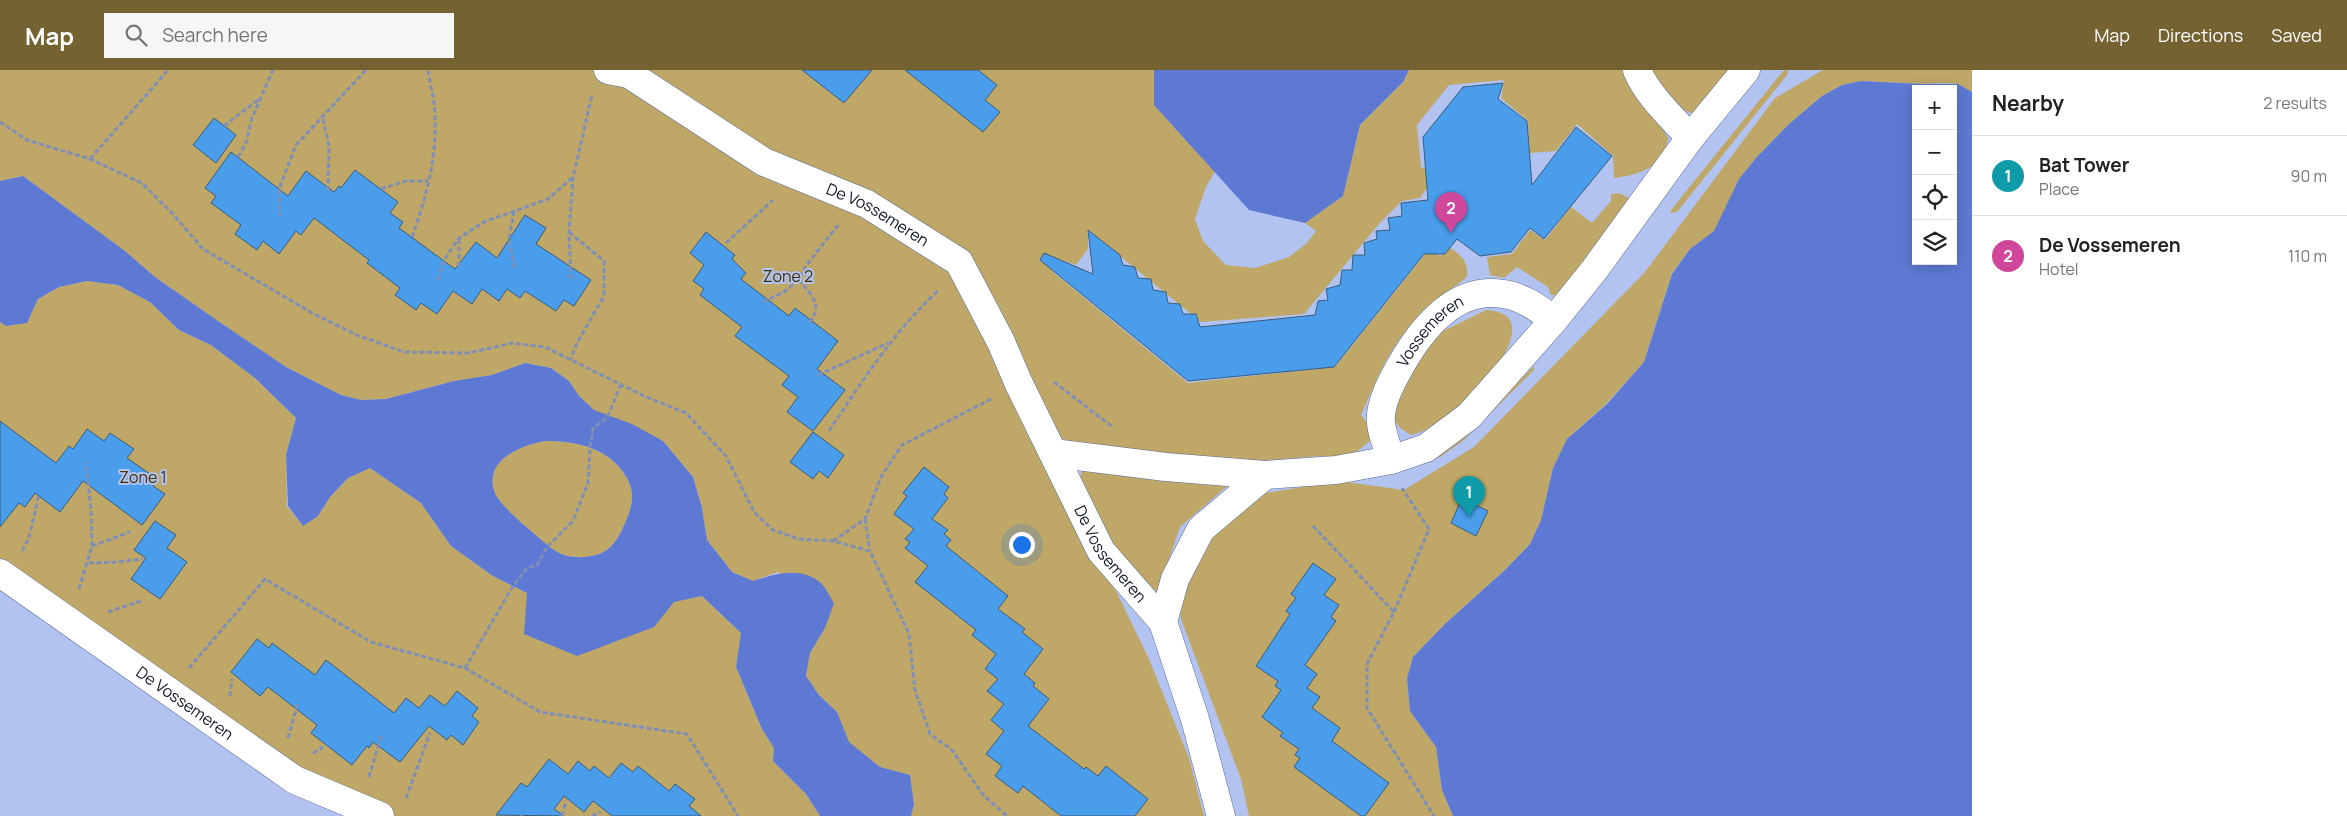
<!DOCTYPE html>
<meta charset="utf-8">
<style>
:root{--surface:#fff;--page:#f6f6f6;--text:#222;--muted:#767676;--line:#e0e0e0;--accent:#746230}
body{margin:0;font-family:Manrope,sans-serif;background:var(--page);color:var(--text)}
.controls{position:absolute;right:15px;top:15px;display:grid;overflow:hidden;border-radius:0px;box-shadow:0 2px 12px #0003}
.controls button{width:45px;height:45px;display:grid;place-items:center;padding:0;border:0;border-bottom:1px solid var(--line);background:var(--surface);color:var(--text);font:25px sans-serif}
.you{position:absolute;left:1021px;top:474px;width:18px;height:18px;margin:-12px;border:4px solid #fff;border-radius:50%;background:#1a73e8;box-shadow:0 0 0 8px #1a73e833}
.badge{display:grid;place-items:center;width:32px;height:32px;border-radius:50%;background:var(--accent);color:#fff;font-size:16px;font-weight:700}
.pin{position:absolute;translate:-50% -41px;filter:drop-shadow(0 1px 2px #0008)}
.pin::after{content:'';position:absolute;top:26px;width:18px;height:15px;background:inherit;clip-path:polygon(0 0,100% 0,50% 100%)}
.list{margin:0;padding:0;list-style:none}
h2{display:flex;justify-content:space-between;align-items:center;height:65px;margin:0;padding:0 20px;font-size:21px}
h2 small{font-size:16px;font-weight:400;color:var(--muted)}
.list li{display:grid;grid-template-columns:32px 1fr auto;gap:15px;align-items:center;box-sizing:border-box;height:80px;padding:0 20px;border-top:1px solid var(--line)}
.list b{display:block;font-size:19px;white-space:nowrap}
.list p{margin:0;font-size:16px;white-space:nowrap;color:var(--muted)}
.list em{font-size:16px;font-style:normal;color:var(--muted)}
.icon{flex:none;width:28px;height:28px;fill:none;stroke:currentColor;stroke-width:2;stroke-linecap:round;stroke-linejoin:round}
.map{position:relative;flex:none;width:1972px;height:746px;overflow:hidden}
header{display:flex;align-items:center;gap:30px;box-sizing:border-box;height:70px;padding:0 25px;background:var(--accent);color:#fff}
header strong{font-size:24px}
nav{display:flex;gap:28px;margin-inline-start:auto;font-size:18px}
.search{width:350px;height:45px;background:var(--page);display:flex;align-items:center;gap:12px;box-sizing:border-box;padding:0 18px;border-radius:0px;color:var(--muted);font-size:19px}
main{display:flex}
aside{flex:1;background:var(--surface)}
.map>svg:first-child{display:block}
.green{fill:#bfa767}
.water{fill:#5e79d3;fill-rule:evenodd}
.building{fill:#4a9dea;stroke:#395c7e}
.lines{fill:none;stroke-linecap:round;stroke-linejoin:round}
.minor-casing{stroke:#5a6993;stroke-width:29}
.path{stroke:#818fb5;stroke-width:3;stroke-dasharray:5 2.5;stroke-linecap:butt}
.minor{stroke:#fff;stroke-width:28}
.labels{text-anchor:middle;stroke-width:4;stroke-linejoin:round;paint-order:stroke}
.street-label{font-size:16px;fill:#121828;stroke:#b2c3f2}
.park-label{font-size:16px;fill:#413100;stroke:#b2c3f2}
</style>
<header>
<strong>Map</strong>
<div class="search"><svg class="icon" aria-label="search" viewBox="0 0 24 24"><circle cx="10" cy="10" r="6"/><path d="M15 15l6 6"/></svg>Search here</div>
<nav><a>Map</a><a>Directions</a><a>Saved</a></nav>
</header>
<main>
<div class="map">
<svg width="1972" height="746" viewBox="0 0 1972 746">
<rect width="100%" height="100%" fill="#b2c3f2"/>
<g class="green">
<path d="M0,0H1154V35L1215,101L1206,117L1195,149L1203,171L1226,195L1255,198L1289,187L1307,173L1316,161L1305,153L1343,126L1360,55L1403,12L1409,0H1629L1668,68C1665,97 1639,105 1614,108L1613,86L1577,54L1556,81L1530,83L1528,51L1501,28L1504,10L1449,15L1417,55L1421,98L1442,96L1420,128L1402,131L1379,154L1304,244L1201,252L1088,160V179L1076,195L1062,190L1053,202L1188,313L1335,297L1429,179L1440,186L1450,178C1463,186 1468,192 1467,207C1446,224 1424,239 1407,260C1386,284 1374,316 1361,345L1370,357V371L1343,393L1321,386L1246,392L1072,374L1054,363L998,234L989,251L1075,453L1117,523L1149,589L1189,688L1204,746H911L914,734L910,705L880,697L848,672L837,642L819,625L806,606L810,583L825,558L778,502L753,511L732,502L707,470L702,438L693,407L663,371L594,340L579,326L569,311L551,298L525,293L492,305L454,311L386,329L361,330L341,325L286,297L218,251L155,207L125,181L23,106L0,111Z"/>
<path d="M1652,0H1729L1703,39L1691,43L1677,37Z"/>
<path d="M1788,0L1787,5L1677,142L1671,143V140L1783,1Z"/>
<path d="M1823,0H1972V22L1958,14L1943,13L1922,14L1862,11L1842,15L1822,26L1789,54L1756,88L1739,109L1714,162L1690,179L1672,203L1644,292L1606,334L1567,369L1553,398L1541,450L1530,474L1505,500L1446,553L1413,587L1407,608L1410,641L1436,677L1442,720L1453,746H1249L1241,709L1181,549L1179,533L1208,466L1259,424L1339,411L1404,420L1474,377L1645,202L1775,28Z"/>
<path d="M1619,123L1629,128V139L1560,225H1551L1548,217L1517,197L1504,208L1490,205L1487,187L1512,184L1530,160L1545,170L1571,137L1592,153L1611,131V124Z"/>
<path d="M87,211L118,215L150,232L179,260L211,275L255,308L296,348L286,385L287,436L303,456L318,446L330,427L348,408L370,398L421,433L451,476L493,506L527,523L654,557L674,531L702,526L741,563L736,597L762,659L774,678L773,691L806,724L820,746H380L295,710L0,503V252L6,256L27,253L38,229L59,217Z"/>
<path d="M1486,240C1550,243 1480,323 1458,339C1444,350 1428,361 1411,365L1400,358L1392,347L1411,290L1431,267Z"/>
<path d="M1534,296V300L1463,371L1440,387L1436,386L1461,369Z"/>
<path d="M545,371C577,371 610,378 627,408C630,414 633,423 632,430C631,441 625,453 621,462C616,472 607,483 596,485C590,486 583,488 577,487C557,487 546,473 532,462C522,453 500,435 495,423C482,391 521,375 545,371Z"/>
<path d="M1083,397L1225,406L1226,417L1180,457L1158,521H1146L1111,471L1078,416Z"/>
</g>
<g class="water">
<path d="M1154,0H1409L1403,12L1360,55L1343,126L1305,153L1249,140L1154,35Z"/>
<path d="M1861,11L1922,14H1958L1972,22V746H1453L1442,720L1436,677L1410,641L1407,608L1413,587L1446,553L1505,500L1530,474L1541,450L1553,398L1567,369L1607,334L1644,292L1672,204L1690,179L1714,161L1739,109L1756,88L1789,54L1822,26L1842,15ZM1916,19H1953V191H1916Z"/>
<path d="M23,106L125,181L155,207L218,251L286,297L341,325L361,330L386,329L454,311L492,305L525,293L551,298L569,311L579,326L594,340L632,354L663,371L693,407L702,438L707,470L732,502L753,511C775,504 801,496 821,513C826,518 830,527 834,533L825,558L810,583L806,606L819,625L837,642L849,672L880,697L910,705L914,734L911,746H820L806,724L773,691L774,678L762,659L736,597L741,563L702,526L674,532L654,557L577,586L524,564L527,523L493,506L451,476L421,433L370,398L348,408L330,427L318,446L303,456L288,436L286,385L296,348L255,308L211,275L179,260L150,232L118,215L87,211L59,217L38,229L27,253L6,256L0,252V111ZM545,371C577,371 610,378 627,408C630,414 633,423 632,430C631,441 625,453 621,462C616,472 607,483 596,485C590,486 583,488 577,487C557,487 546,473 532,462C522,453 500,435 495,423C482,391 521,375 545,371Z"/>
</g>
<g class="building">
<path d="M802,0H872L844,33Z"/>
<path d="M905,0H978L997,15L985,30L1000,42L983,62Z"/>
<path d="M1503,13L1498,29L1527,51L1532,115L1576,57L1612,86L1544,169L1530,158L1511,182L1480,186L1457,169L1445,184H1424L1334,297L1188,311L1040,190L1044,183L1093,204L1088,160L1120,185L1123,195L1135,197L1138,208L1151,209L1153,220L1166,222L1168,233L1180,234L1183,244H1196L1200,257L1315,245L1318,231L1328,230L1326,219L1340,215L1342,200H1352L1353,185H1365L1364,173L1377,169L1376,161L1390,160L1388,148L1402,146L1401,133L1428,130L1423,67L1463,17Z"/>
<path d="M214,48L236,65L216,93L193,75Z"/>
<path d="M231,82L288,126L306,101L334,122L339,116L341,118L355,100L398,132L390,143L403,152L399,158L455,199L476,172L497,188L525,145L546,158L536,174L591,210L574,236L564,230L556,241L525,221L520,228L507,219L499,231L482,219L472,234L453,221L437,244L421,233L416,240L395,225L400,218L367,193L369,190L314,148L301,165L296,161L279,184L263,171L257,180L235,164L241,155L211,133L216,126L205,118Z"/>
<path d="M706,162L735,185L732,189L746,203L741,209L789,246L795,238L838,271L817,299L845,320L813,361L787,342L798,327L782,315L789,306L735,266L742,257L700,225L704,219L693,211L704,195L690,183Z"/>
<path d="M0,351L56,393L69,376L73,379L87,359L104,371L110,363L134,379L127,388L157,409L153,416L165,424L142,455L83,411L60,442L35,423L25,437L19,433L0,457Z"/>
<path d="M813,362L844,385L828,408L819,401L813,409L790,392Z"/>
<path d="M924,397L949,417L944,424L948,428L932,449L948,460L944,464L951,470L946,476L1008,526L998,539L1025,559L1022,562L1043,579L1024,604L1035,613L1033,616L1049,629L1028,656L1084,699L1086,697L1098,706L1106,696L1148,729L1135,746H1061L1023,716L1018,723L995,706L1002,696L986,684L1004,661L991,650L1004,634L987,621L998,609L985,599L996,584L972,565L976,560L915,512L928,496L905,478L910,472L905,469L914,459L894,444L907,426L903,423Z"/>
<path d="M1462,428L1488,441L1476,466L1451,453Z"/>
<path d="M155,451L176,465L167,478L187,492L160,529L131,509L146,488L134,480Z"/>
<path d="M1313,493L1336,509L1324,525L1339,535L1331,547L1336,551L1305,595L1317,604L1307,618L1320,627L1312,638L1340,658L1332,671L1389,713L1365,746H1361L1294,697L1300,688L1295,685L1299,679L1280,666L1283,663L1262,647L1281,620L1275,616L1278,611L1256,596L1290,544L1286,541L1296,528L1291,524Z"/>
<path d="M257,569L269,578L272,573L315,605L326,590L394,643L406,628L419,638L430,625L445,636L457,621L478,638L472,646L479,652L463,675L451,665L447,670L429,656L400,692L373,672L369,678L367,676L352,695L311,663L317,655L268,617L260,626L231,602Z"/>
<path d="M549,689L568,704L578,691L590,701L594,696L609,708L621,693L633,702L638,696L669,721L675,714L695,729L689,736L701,746H612L593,731L584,742L564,726L554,739L564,746L496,745L521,713L527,717Z"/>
</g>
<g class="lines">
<defs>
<g id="minor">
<path id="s1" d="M608,0L629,4L764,92L867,134L959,192L1001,272L1019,314L1101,481L1163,552"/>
<path d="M1637,0C1647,25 1672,47 1690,68"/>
<path d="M1053,383L1166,397L1265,405L1336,400L1391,390L1426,378L1469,346L1554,250L1595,199L1690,68L1746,0"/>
<path id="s2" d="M1391,390C1388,378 1382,365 1381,353C1379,334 1392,311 1401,295C1422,258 1455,216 1503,224C1522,226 1539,239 1554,250"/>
<path id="s3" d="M0,503L295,710L380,746"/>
<path d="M1221,746L1195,649L1163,552L1175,509L1201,459L1265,405"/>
</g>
</defs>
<use href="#minor" class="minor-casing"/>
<g class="path">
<path d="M323,49L329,76L328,124"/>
<path d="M0,52L27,70L90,89L142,113L173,144L203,179L314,244L357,265L404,282L468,283L512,273L545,277L644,326L686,343L726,386L754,442L773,460L799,469L833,471L870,481L909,564L915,620L930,664L952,680L984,726L1007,746"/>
<path d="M224,56L259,29"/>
<path d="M238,87L246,73L252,48L273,0"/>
<path d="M90,89L168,0"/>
<path d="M381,119L406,111H428"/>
<path d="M514,141L509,169L515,198"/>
<path d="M280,147L279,119L296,75L366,0"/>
<path d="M569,162L604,191V226L577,273L571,289"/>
<path d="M412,167C426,129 437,87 435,46C435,31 430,15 428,0"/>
<path d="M459,169V199"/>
<path d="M726,173L773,130"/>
<path d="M571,209L569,162L573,108L592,25"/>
<path d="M438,210L444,190L459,168L484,152L548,129L572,108"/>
<path d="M798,210C811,223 824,236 809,253"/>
<path d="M763,232L784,222L798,210L806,196L838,155"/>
<path d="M818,305L888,273"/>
<path d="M1054,312L1114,358"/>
<path d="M829,361C863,310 894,261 939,220"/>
<path d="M865,449L870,481"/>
<path d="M1313,456L1394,542L1367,594V638L1434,746"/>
<path d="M833,471L865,449L881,407L902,375L993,328"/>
<path d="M92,476L130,462"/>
<path d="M22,481L29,468L39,424"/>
<path d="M89,493L116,492L143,489"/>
<path d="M79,519L92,476L91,440L86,392"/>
<path d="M108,542L141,531"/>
<path d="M1394,542L1429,459L1402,418"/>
<path d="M189,598L265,509L371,572L465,598L540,642L687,664L738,746"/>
<path d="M465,598L513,516L527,498L537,495L547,477L573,451L588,413L590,377L593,359L608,346L621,314"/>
<path d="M230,626L232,609"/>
<path d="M288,668L298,632"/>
<path d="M313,683L323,677"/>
<path d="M369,707L381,666"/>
<path d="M406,728L430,663"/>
<path d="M521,746L522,745"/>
<path d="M562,746L566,731"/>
<path d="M592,746L601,742"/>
</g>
<use href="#minor" class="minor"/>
</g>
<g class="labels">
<g class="street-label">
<text dy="6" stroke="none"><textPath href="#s1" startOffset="308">De Vossemeren</textPath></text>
<text dy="6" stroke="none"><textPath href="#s2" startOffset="146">Vossemeren</textPath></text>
<text dy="6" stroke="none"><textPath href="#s1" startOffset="732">De Vossemeren</textPath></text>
<text dy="6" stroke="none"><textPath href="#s3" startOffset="226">De Vossemeren</textPath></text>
</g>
<g class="park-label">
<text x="788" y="212">Zone 2</text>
<text x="143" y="413">Zone 1</text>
</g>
</g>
</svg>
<div class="controls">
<button>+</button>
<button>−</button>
<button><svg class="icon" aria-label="locate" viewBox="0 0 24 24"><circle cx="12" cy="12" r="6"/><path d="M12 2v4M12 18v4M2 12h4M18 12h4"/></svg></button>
<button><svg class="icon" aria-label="layers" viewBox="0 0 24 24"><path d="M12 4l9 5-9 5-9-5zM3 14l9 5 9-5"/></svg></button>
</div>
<div class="you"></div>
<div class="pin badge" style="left:1469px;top:447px;background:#0f9aa8">1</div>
<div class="pin badge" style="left:1451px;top:163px;background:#d1479c">2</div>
</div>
<aside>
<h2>Nearby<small>2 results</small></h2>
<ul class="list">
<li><span class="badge" style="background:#0f9aa8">1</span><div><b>Bat Tower</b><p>Place</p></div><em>90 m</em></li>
<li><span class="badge" style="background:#d1479c">2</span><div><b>De Vossemeren</b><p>Hotel</p></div><em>110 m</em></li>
</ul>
</aside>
</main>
